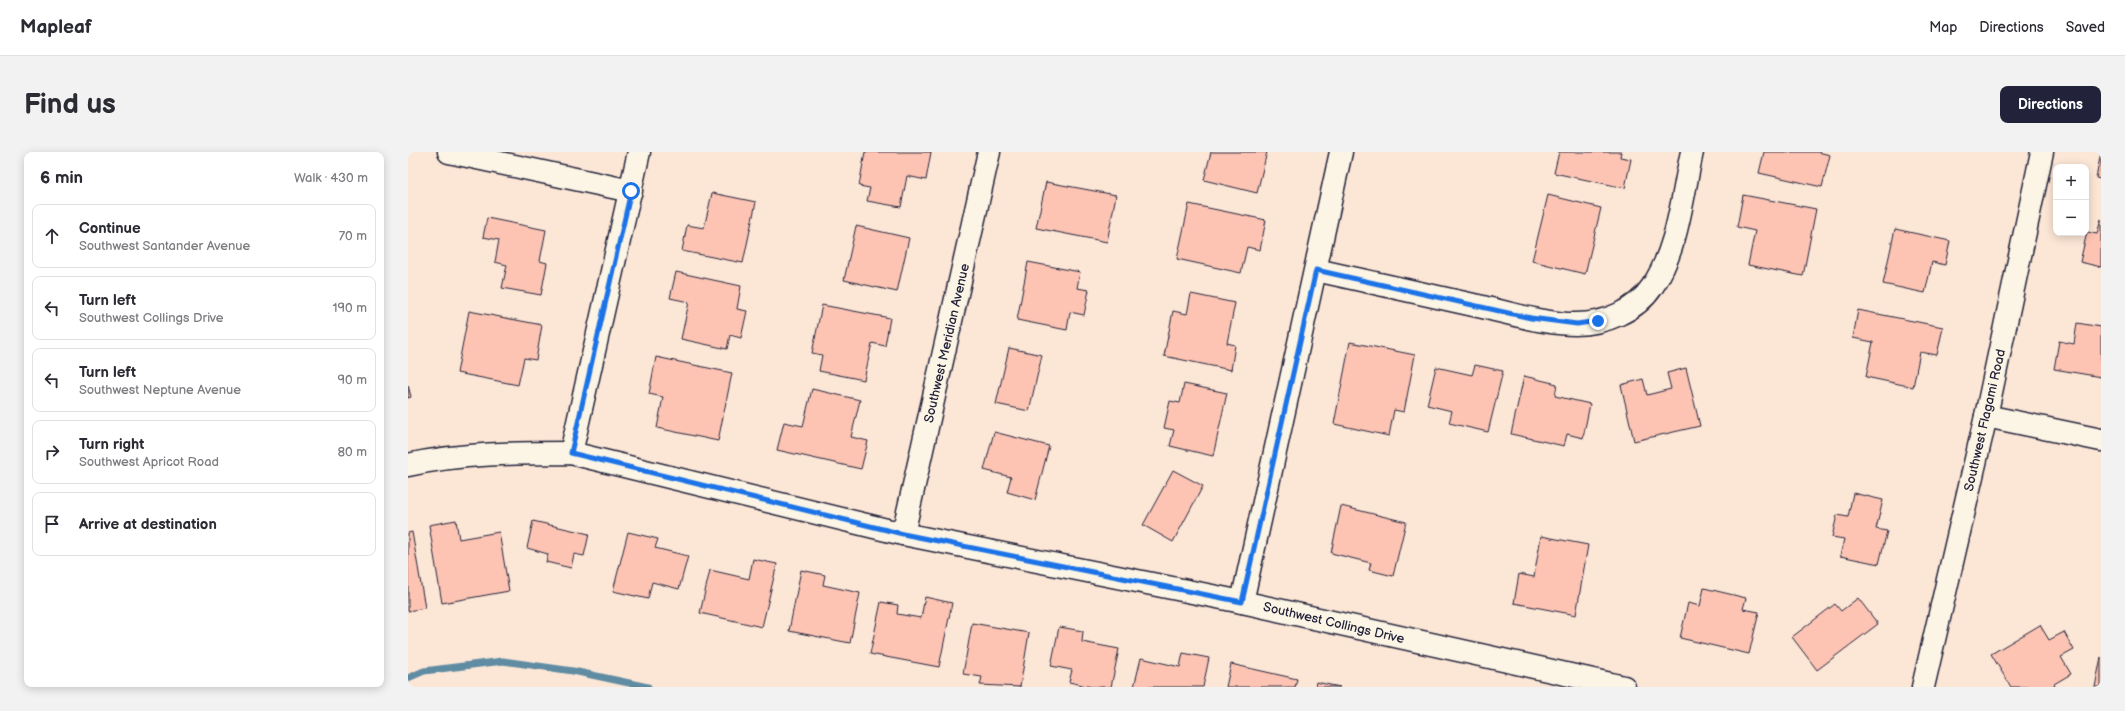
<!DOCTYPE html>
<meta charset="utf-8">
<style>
:root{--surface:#fff;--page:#f2f2f3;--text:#2b2b33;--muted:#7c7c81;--line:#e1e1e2;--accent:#22223b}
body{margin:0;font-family:"Balsamiq Sans",sans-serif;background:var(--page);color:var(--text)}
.controls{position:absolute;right:12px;top:12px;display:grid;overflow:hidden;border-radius:8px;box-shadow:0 2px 10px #0003}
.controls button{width:36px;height:36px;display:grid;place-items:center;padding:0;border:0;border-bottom:1px solid var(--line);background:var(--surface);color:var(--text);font:20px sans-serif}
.stop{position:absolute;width:12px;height:12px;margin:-9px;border:3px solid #1a73e8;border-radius:50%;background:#fff}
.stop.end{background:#1a73e8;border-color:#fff;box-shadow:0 1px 4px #0008}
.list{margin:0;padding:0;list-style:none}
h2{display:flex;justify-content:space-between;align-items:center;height:52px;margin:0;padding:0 16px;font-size:17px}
h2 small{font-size:13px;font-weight:400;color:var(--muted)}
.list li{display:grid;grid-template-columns:26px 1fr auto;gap:12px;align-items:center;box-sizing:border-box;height:64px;margin:0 8px 8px;padding:0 8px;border:1px solid var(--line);border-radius:8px}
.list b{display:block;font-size:15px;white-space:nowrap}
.list p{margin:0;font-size:13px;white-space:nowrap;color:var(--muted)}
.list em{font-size:13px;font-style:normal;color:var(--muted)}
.icon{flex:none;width:22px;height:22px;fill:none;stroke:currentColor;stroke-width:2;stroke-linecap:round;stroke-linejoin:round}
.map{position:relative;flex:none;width:1693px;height:535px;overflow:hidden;border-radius:8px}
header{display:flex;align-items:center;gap:24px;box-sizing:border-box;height:56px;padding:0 20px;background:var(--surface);border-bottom:1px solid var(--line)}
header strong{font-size:19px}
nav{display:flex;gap:22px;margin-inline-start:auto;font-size:14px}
.intro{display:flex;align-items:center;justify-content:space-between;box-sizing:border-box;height:96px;padding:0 24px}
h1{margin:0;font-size:28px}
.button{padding:10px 18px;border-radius:8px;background:var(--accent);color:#fff;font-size:14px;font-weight:700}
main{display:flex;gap:24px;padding:0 24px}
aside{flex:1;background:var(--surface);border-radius:8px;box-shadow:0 2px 10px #0003}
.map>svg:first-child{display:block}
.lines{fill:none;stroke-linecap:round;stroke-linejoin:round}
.stream{stroke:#5f8ca2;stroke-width:7}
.building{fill:#fdc4b3;stroke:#22223b}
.minor-casing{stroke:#22223b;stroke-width:25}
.minor{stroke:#fcf5e5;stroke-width:22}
.route{stroke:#1a73e8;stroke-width:5}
.labels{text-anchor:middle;stroke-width:4;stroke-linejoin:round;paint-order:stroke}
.street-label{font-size:13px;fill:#22223b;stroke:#fcf5e5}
</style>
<header>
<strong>Mapleaf</strong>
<nav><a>Map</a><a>Directions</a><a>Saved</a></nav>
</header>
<div class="intro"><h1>Find us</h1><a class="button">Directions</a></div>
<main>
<aside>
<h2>6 min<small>Walk · 430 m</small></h2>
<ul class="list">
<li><svg class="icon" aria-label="ahead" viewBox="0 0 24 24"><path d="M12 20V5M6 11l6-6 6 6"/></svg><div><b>Continue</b><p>Southwest Santander Avenue</p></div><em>70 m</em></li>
<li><svg class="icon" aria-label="left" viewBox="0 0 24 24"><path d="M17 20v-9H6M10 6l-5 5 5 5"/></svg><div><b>Turn left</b><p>Southwest Collings Drive</p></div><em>190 m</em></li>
<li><svg class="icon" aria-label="left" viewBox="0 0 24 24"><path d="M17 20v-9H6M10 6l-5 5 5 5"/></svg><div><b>Turn left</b><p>Southwest Neptune Avenue</p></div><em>90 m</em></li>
<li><svg class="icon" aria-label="right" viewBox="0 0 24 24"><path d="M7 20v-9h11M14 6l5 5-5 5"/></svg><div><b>Turn right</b><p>Southwest Apricot Road</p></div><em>80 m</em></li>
<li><svg class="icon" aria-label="arrive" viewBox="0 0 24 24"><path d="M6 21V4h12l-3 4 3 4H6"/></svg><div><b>Arrive at destination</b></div></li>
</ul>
</aside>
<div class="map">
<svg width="1693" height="535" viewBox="0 0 1693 535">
<rect width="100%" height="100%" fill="#fce6d6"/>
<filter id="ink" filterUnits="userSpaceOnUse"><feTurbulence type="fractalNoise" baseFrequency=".025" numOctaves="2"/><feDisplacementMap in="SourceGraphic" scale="8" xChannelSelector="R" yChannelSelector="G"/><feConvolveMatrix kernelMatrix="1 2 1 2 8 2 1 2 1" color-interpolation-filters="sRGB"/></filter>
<g filter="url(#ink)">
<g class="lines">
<path class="stream" d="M0,526L16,519L95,509L165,519L240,535"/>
</g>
<g class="building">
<path d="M457,0H523L518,28L499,24L493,55L459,49L462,36L451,34Z"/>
<path d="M803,0H859L849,41L796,28Z"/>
<path d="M1151,0H1213L1212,5L1223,7L1217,36L1146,21Z"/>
<path d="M1356,0H1410L1422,3L1414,35L1351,21Z"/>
<path d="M1693,0V27L1688,26Z"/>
<path d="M638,30L708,43L699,90L628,76Z"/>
<path d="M304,41L348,50L335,111L274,99L279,73L296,76Z"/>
<path d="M1140,43L1193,56L1177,122L1124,109Z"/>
<path d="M1335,43L1408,57L1395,124L1340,113L1347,79L1329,75Z"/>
<path d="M781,52L858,68L852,98L839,95L833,121L769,107Z"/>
<path d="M79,66L138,78L132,109L139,111L133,143L94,136L99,113L87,110L91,88L75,85Z"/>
<path d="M1693,67V115L1672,110L1679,80L1689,82Z"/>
<path d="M448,74L501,86L489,140L436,128Z"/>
<path d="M1487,77L1542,89L1537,113L1524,110L1517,141L1475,132Z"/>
<path d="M620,110L672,120L669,136L681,138L676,163L662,160L659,178L609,168Z"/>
<path d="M268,120L333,134L329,157L339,159L333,186L322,183L319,197L273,187L281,150L262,146Z"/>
<path d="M783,142L827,151L819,191L827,193L823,218L756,204L765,159L779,162Z"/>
<path d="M414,153L482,166L477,194L464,191L456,228L411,219L414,203L404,201Z"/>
<path d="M1450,158L1535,175L1529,203L1512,200L1505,235L1458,225L1465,190L1445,186Z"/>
<path d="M61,159L134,173L128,208L116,206L110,233L49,221Z"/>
<path d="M1669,171L1693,175V225L1646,217L1651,189L1666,192Z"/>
<path d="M942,190L1007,203L996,260L986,258L981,284L926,272Z"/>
<path d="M601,196L634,203L621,259L588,252Z"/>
<path d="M248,205L324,221L310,289L249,276L255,245L241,242Z"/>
<path d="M1067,213L1095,219L1080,280L1041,271L1044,259L1019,253L1028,215L1064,223Z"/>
<path d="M1278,216L1292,274L1226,289L1213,233L1235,227L1239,243L1263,237L1259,221Z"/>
<path d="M1116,224L1149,232L1147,244L1182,252L1175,286L1159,282L1156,294L1103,282Z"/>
<path d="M776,232L819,241L805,304L762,294L766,278L756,276L762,249L772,251Z"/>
<path d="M0,233L3,245L0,246Z"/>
<path d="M404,237L452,248L443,285L460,289L453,317L369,298L376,270L395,274Z"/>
<path d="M586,280L641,294L627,348L599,340L603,325L576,318Z"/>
<path d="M765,318L795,334L765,390L735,373Z"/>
<path d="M1445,341L1475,348L1468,377L1479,379L1471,412L1432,404L1436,387L1424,385L1429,363L1440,365Z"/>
<path d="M933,354L998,370L985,424L961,418L963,411L923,401Z"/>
<path d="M48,368L51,387L91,380L101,439L34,451L21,373Z"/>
<path d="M125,369L181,382L176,404L166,402L163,416L138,410L140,402L119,396Z"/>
<path d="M4,380L17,456L0,459V381Z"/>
<path d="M220,380L250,387L247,396L280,404L271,437L244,430L240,447L205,439Z"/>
<path d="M1133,384L1180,393L1168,463L1106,451L1111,422L1126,425Z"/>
<path d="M345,407L369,412L354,475L292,461L302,418L341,427Z"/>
<path d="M393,418L417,423L415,433L452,441L442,491L381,479Z"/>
<path d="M1296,436L1338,446L1335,457L1351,460L1341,502L1272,486L1280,451L1292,454Z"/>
<path d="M517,445L544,451L531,515L462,502L473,450L490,453L489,462L513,466Z"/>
<path d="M1450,446L1470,472L1409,518L1384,485L1427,452L1433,459Z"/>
<path d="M564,471L621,481L612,535L572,533L574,525L555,522Z"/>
<path d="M1632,473L1641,488L1656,480L1666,498L1653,505L1663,522L1646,532L1647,535H1603L1583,502Z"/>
<path d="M651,475L675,479L674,490L711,497L703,535H684L661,530L664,518L643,514Z"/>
<path d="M775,501L801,506L795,535H726L733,506L772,515Z"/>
<path d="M1693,505V535H1687Z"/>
<path d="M823,512L889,527L887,535H818Z"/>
<path d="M908,530L932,535H907Z"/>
</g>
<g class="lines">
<defs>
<g id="minor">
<path d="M41,0L223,39"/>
<path d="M908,118C962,130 1016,142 1070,154C1102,161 1135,172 1168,172C1196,172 1228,159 1244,135C1270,97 1274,45 1284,0"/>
<path d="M1578,264L1693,288"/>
<path d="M163,301L231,0"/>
<path d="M0,313C53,301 109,301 163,301L495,382L834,450L1216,535"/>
<path d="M495,382L581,0"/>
<path d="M834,450L933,0"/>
<path d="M1515,535L1578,264L1634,0"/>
</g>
</defs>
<use href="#minor" class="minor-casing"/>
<use href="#minor" class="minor"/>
</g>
</g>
<g class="lines" filter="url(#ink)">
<path class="route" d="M223,39L163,301L495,382L834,450L908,118L1123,166L1169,172L1190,169"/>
</g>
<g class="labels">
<g class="street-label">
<text transform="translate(538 191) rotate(-77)" y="5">Southwest Meridian Avenue</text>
<text transform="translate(1576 268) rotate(-77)" y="5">Southwest Flagami Road</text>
<text transform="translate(926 470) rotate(13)" y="5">Southwest Collings Drive</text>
</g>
</g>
</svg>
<div class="controls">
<button>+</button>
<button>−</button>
</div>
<div class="stop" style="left:223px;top:39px"></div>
<div class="stop end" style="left:1190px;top:169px"></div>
</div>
</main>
